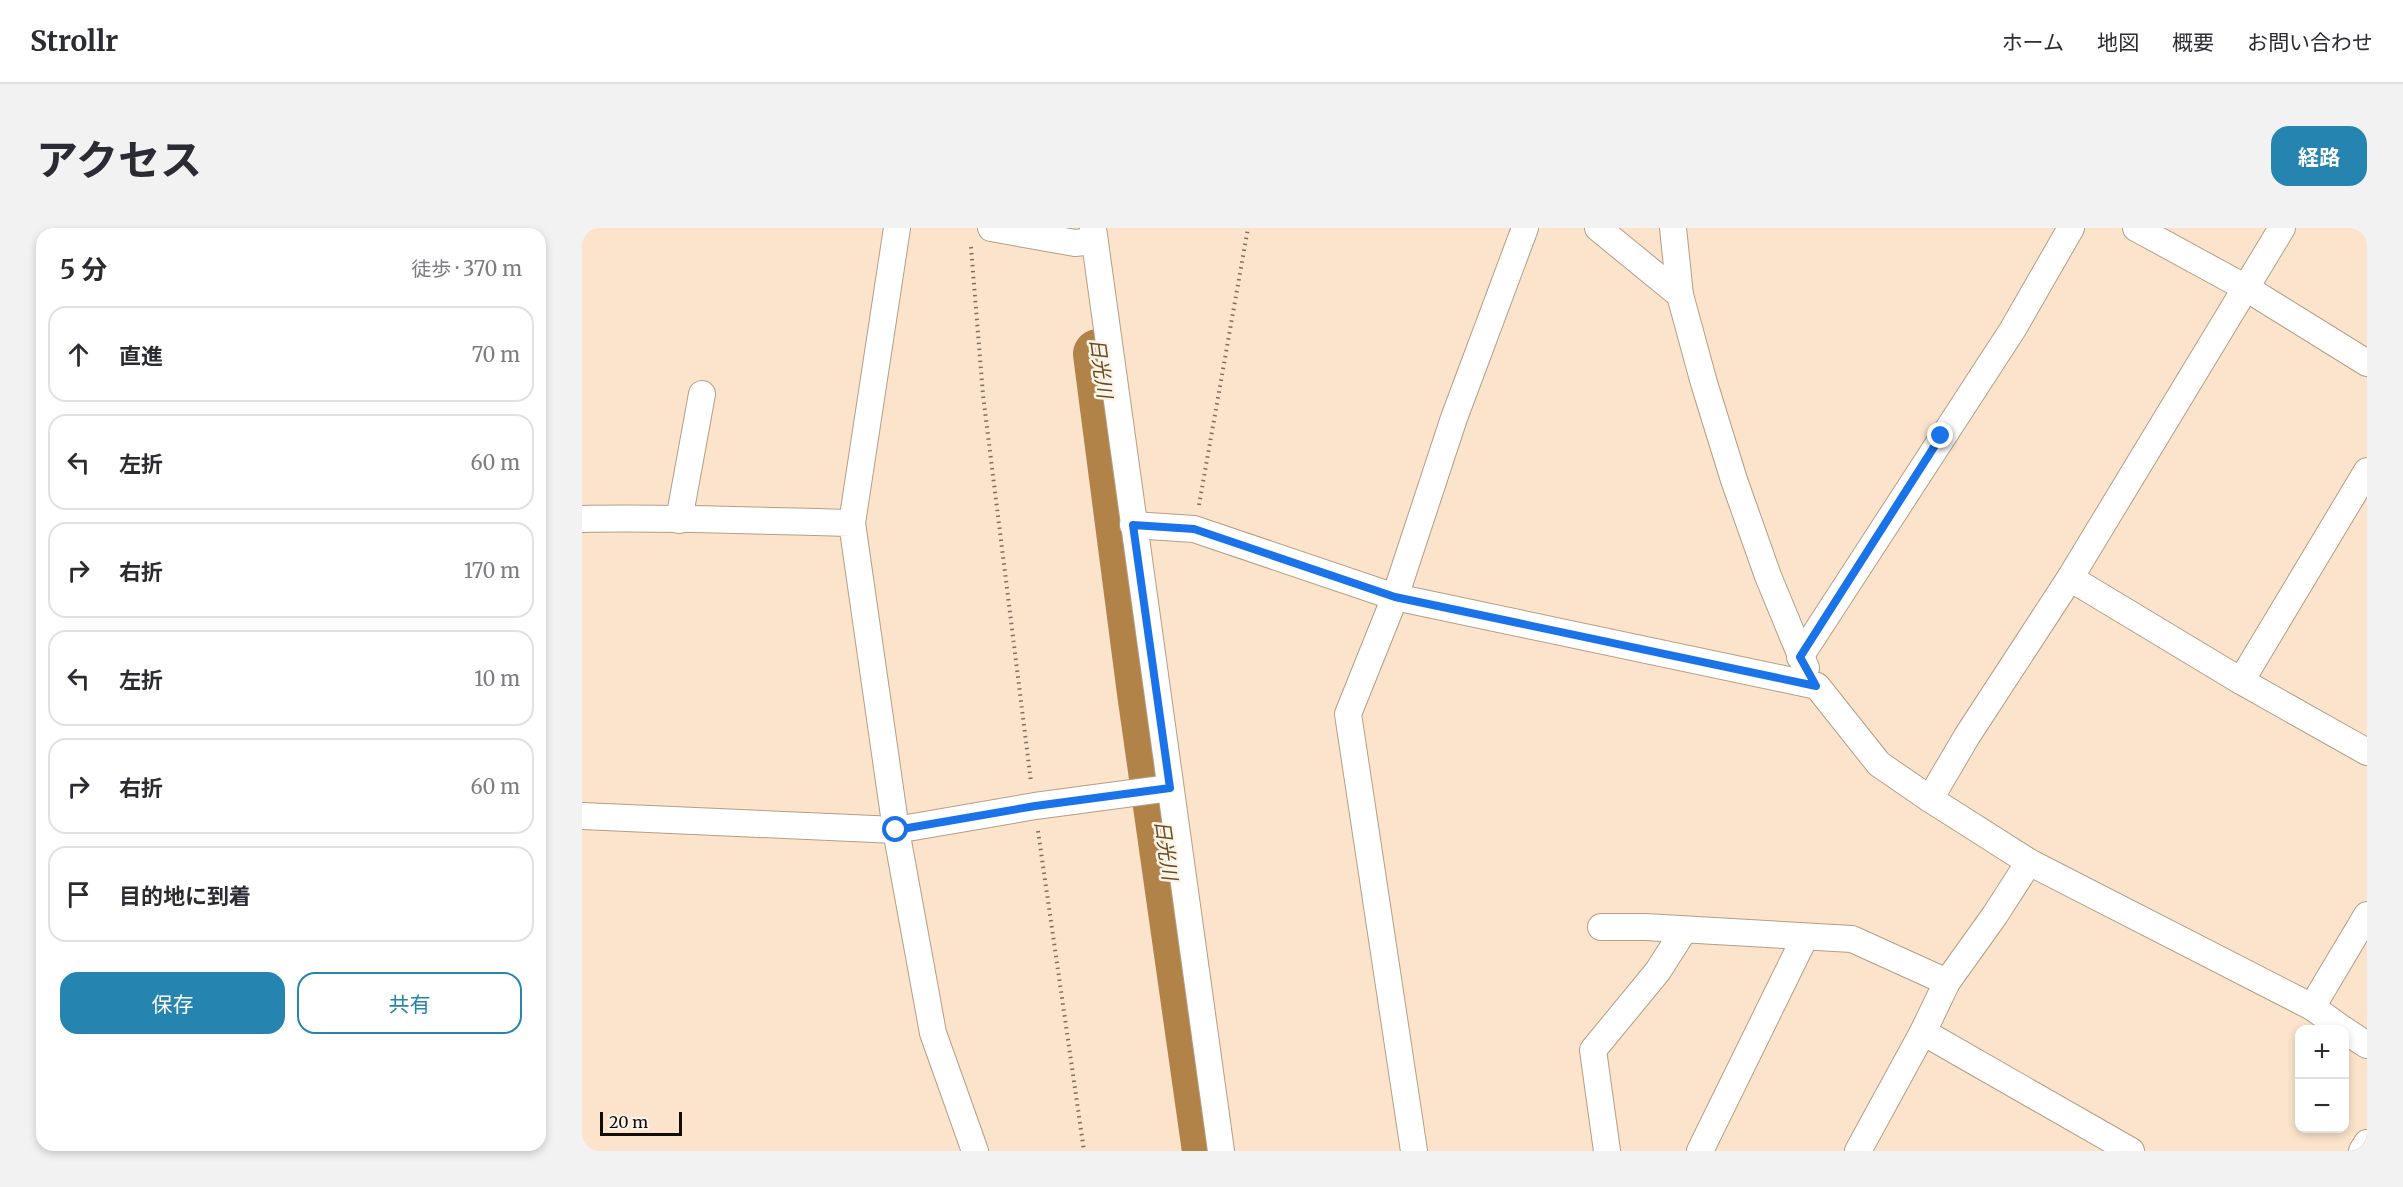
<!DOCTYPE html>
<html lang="ja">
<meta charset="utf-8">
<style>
:root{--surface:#fff;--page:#f2f2f3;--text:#2b2b33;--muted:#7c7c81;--line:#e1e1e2;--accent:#2585b0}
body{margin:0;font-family:Merriweather,"Noto Sans JP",serif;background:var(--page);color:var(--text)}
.controls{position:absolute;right:18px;bottom:18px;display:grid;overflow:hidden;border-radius:12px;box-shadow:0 3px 9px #0003}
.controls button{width:54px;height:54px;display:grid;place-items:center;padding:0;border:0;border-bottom:2px solid var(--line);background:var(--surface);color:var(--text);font:30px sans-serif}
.scale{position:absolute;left:18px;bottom:15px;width:82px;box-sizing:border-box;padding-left:6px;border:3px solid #130c04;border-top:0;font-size:16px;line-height:21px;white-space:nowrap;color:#130c04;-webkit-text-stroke:4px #fdf4ea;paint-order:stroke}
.stop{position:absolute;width:18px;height:18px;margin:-14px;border:4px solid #1a73e8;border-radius:50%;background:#fff}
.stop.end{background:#1a73e8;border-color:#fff;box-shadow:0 2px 6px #0008}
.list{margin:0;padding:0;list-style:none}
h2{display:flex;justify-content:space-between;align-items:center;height:78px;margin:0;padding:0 24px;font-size:26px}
h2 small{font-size:20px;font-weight:400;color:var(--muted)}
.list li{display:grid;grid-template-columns:39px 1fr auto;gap:18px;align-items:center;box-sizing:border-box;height:96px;margin:0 12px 12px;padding:0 12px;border:2px solid var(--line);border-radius:18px}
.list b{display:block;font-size:22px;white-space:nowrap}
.list em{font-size:20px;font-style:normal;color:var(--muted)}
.actions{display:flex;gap:12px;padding:18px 24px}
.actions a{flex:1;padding:14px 0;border:2px solid var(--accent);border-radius:18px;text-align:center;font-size:21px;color:var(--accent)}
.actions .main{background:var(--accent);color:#fff}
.icon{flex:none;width:33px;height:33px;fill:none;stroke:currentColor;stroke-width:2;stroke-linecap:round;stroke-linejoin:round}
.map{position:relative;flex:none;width:1785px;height:923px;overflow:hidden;border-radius:18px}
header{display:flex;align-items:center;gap:36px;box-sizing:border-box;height:84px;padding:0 30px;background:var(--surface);border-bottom:2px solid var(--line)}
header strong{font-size:28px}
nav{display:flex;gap:33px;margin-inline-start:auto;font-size:21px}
.intro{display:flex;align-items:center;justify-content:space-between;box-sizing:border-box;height:144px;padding:0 36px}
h1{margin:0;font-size:42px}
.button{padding:15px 27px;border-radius:18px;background:var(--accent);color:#fff;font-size:21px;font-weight:700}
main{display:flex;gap:36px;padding:0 36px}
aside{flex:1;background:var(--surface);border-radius:18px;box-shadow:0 3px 9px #0003}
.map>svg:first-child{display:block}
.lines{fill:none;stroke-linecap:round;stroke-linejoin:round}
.river{stroke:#b28348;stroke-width:50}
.minor-casing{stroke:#b39e86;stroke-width:28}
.path{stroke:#7e6f60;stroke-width:4;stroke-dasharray:1.5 4.5;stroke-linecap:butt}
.minor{stroke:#fff;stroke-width:26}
.route{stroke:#1a73e8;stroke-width:8}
.labels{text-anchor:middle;stroke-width:5;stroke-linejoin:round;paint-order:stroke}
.water-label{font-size:20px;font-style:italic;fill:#6b491c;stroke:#fdf4ea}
</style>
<header>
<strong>Strollr</strong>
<nav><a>ホーム</a><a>地図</a><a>概要</a><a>お問い合わせ</a></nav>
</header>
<div class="intro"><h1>アクセス</h1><a class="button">経路</a></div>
<main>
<aside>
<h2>5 分<small>徒歩 · 370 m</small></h2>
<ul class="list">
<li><svg class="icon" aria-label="ahead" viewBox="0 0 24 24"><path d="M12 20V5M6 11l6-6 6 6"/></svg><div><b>直進</b></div><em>70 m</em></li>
<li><svg class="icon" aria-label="left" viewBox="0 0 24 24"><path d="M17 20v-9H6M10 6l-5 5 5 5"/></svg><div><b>左折</b></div><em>60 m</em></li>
<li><svg class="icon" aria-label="right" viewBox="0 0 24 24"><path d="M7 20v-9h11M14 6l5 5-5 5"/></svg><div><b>右折</b></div><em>170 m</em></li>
<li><svg class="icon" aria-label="left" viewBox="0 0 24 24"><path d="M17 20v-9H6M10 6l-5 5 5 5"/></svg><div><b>左折</b></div><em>10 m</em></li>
<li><svg class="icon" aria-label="right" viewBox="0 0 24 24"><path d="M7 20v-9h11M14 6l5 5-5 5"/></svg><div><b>右折</b></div><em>60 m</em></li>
<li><svg class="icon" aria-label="arrive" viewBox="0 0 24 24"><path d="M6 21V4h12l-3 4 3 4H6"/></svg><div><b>目的地に到着</b></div></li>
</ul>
<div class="actions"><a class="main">保存</a><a>共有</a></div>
</aside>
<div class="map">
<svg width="1785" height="923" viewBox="0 0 1785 923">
<rect width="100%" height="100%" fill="#fbe4cb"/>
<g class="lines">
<path class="river" d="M516,126L560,465L625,923"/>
<defs>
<g id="minor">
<path d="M409,0L493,15L511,13"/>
<path d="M511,0L639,923"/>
<path d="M1016,0L1098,67"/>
<path d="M1091,0L1098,67L1122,155L1152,252L1186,348L1224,440"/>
<path d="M1554,0L1664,60L1785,135"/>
<path d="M0,291C90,289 180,293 270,295L314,602L351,805L393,923"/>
<path d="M97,292L120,166"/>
<path d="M270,295L315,0"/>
<path d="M551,297L612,301L813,369L1235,458L1297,536L1348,571L1447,634L1730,779L1762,802"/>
<path d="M1488,350L1659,453L1785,243"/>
<path d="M1218,429L1431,101L1489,0"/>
<path d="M1659,453L1785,524"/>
<path d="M1348,571L1385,508L1488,350L1700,0"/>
<path d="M0,588L314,602L453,578L588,560"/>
<path d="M1019,699H1063L1270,711L1365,754"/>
<path d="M1730,779L1785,687"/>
<path d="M1762,802L1785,817"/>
<path d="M1341,804L1549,923"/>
<path d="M832,923L766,486L813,369L872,190L943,0"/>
<path d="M1025,923L1011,822L1076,743L1102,702"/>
<path d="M1118,923L1223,709"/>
<path d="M1276,923L1341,804L1365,754L1413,687L1447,634"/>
<path d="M1780,923L1785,915"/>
</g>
</defs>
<use href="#minor" class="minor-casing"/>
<g class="path">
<path d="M389,19L401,167L449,554"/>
<path d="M617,277L666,0"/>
<path d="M456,603L502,923"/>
</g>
<use href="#minor" class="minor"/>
</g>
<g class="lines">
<path class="route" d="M314,602L453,578L588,560L551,297L612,301L813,369L1234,458L1218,429L1359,208"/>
</g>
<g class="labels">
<g class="water-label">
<text transform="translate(519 140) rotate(82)" y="7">日光川</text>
<text transform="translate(584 622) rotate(82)" y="7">日光川</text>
</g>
</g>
</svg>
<div class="controls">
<button>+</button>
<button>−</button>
</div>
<div class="scale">20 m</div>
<div class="stop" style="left:314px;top:602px"></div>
<div class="stop end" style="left:1359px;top:208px"></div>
</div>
</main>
